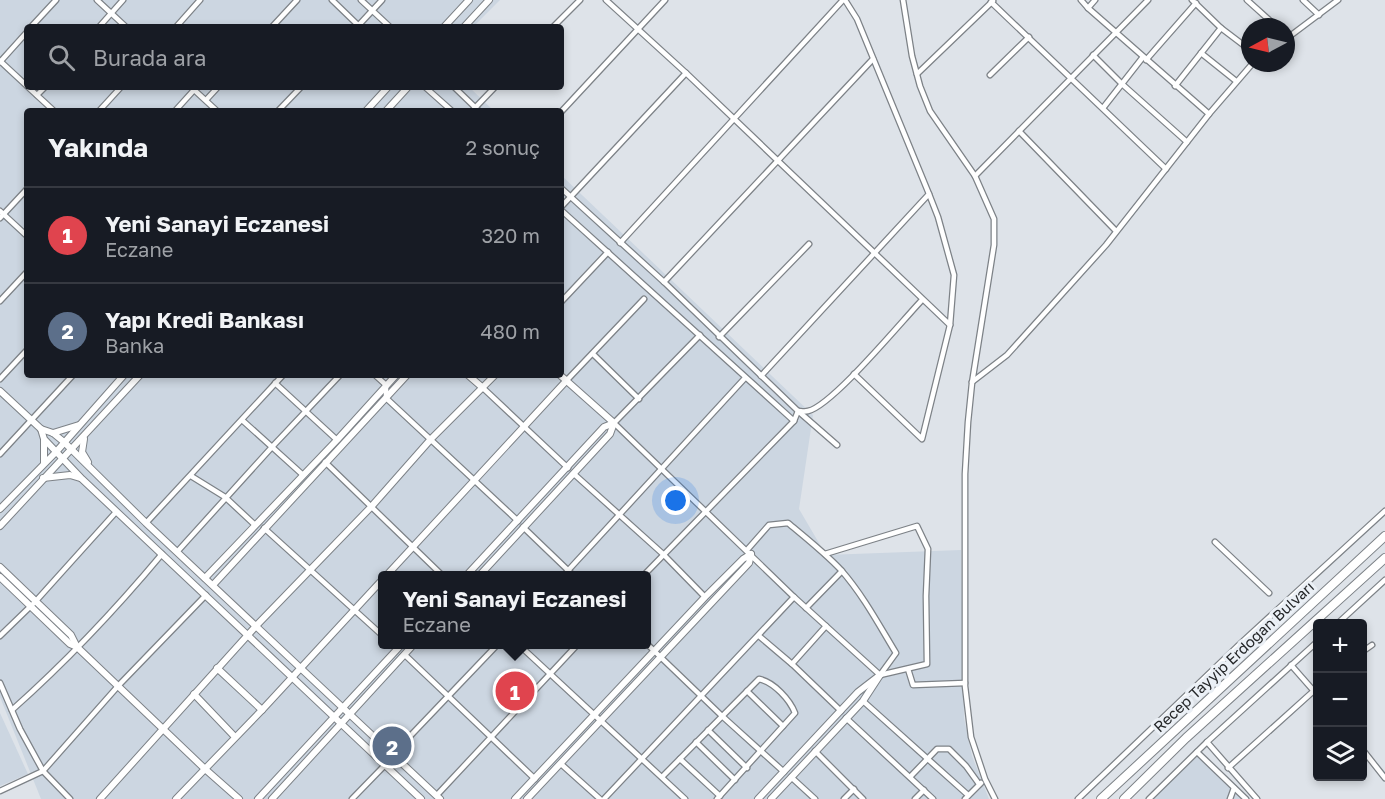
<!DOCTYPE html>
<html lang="tr">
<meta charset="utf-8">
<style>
:root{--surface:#171b24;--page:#242831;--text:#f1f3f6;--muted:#9ea1a6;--line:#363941;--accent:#1a73e8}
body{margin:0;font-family:"Golos Text",sans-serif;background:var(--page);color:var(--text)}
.controls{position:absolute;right:18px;bottom:18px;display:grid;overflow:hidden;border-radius:6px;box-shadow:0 3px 9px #0003}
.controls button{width:54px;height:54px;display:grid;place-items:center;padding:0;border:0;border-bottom:2px solid var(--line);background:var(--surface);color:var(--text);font:30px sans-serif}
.compass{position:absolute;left:1241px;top:18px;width:54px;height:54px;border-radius:50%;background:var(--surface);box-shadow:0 3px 9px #0003;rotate:263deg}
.you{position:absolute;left:676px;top:501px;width:21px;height:21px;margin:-15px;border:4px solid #fff;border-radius:50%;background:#1a73e8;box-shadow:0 0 0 9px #1a73e833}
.badge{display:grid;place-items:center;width:39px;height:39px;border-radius:50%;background:var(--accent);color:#fff;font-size:20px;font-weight:700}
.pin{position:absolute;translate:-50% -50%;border:3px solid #fff;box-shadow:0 2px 6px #0006}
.popup{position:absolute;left:378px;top:571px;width:273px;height:78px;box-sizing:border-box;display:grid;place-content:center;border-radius:6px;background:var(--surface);filter:drop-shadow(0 2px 4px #0005);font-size:20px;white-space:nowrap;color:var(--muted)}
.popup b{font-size:22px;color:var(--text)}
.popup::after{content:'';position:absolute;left:50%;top:100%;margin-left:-12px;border:12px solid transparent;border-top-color:var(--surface)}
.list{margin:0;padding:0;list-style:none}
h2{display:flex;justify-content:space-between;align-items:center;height:78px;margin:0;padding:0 24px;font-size:26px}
h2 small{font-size:20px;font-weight:400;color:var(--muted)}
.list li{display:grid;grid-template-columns:39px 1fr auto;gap:18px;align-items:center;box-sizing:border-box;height:96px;padding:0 24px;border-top:2px solid var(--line)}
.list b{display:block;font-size:22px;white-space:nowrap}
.list p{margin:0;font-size:20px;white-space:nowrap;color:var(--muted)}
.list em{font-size:20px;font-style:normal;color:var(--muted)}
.icon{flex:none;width:33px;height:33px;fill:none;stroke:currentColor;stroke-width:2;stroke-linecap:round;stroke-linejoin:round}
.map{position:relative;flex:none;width:1385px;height:799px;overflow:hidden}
.search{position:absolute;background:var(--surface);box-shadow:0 3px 9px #0003;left:24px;top:24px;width:540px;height:66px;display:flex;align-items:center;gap:15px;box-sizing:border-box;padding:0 21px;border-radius:6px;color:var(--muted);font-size:22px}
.panel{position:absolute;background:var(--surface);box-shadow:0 3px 9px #0003;left:24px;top:108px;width:540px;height:270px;border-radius:6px}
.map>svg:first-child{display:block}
.built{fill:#ccd6e1;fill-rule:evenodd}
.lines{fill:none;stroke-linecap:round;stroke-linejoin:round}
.street-casing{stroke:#7d8287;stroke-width:7}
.secondary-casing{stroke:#7d8287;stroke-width:8}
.highway-casing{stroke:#7d8287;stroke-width:10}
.street{stroke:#fff;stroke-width:4.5}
.secondary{stroke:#fff;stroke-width:6}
.highway{stroke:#fff;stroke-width:8}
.labels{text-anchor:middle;stroke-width:6;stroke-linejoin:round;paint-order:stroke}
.street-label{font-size:15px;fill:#252729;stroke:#ebf0f6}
</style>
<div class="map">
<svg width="1385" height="799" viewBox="0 0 1385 799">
<rect width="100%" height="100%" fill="#dee3e9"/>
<g class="built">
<path d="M0,0H500L473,27H27V87H469L494,111H27V375H561V175L813,415L799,509L826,555L961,550L964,718L972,756L989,799H41L0,697ZM383,576H647V644H383Z"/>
<path d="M0,713L28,774L0,786Z"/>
<path d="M1195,754L1248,799H1149Z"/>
</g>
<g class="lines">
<defs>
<g id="street">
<path d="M97,0L126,27"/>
<path d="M332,0L360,27"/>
<path d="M361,0L390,27"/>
<path d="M606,0L686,73L950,325"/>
<path d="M903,0L912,56L920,86L930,111L975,176L994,219V245L972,383L968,422L965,474V686L971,737L985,779L995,799"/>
<path d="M1081,0L1088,8L1209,114"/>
<path d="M1192,0L1221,28L1250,50"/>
<path d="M1247,0L1277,27"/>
<path d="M1303,0L1319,15"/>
<path d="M991,2L1166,169"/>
<path d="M1088,8L1095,0"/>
<path d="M31,27L56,0"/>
<path d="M99,27L123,0"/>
<path d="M176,27L200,0"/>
<path d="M272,27L297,0"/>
<path d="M357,27L382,0"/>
<path d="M553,27L580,0"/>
<path d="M1286,39L1338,0"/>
<path d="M1201,53L1236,81"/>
<path d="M1093,55L1122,84L1187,142"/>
<path d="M1146,60L1196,3"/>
<path d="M0,61L27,86"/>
<path d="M0,62L27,32"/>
<path d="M917,74L993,1"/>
<path d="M990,75L1029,37"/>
<path d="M1175,86L1221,28"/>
<path d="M28,87L54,111"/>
<path d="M191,87L217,111"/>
<path d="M425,87L452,111"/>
<path d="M454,87L479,111"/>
<path d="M37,95L45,87"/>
<path d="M206,100L218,87"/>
<path d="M1103,108L1143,57"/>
<path d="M99,111L121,87"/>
<path d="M175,111L194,90"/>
<path d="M278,111L301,87"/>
<path d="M472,111L495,87"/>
<path d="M561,112L665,0"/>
<path d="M1019,131L1116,231"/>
<path d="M975,176L1148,0"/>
<path d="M561,188L664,282L798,411L837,445"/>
<path d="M561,207L686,73"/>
<path d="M561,210L794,421"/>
<path d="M0,211L27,236"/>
<path d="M0,218L27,189"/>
<path d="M620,243L843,0"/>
<path d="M664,282L873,59"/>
<path d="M0,301L27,272"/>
<path d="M561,302L608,252"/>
<path d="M700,335L614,423L794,597L880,675"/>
<path d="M719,337L809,244"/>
<path d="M593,354L639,399"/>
<path d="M854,374L922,439L950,325L954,275L938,217L929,194"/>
<path d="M375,375L386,385V398L518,521"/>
<path d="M761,376L929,194L857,19L845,0"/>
<path d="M0,379L27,350"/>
<path d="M567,380L644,299"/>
<path d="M972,382L1007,355L1106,245L1209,114L1253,63"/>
<path d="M275,383L337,440"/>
<path d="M483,388L568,468"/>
<path d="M798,411C801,411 804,412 808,411C832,406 902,321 922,300"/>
<path d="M242,420L303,475"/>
<path d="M0,454L73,375"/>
<path d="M325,462L443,576"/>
<path d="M574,474L663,554L705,597"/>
<path d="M191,476L225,497L255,525"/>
<path d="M146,523L283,375"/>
<path d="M523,527L574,576"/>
<path d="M264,528L383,636"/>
<path d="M1215,542L1269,593"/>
<path d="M747,550L769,525L788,523C806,538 825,553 841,570C863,595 879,625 896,653L880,675"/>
<path d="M177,552L272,447L340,375"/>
<path d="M825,554L917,526L928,549L926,596L927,664L880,675"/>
<path d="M563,576L745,378"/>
<path d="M643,576L794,421L798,411"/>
<path d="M806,608L842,571"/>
<path d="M1337,624L1385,580"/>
<path d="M0,636L35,602L116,512"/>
<path d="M759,636L792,664L841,711"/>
<path d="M518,644L685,799"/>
<path d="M647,644L722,716L784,772"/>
<path d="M1362,652L1372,645"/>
<path d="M405,655L535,779"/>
<path d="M792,664L826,626"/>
<path d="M1291,665L1313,690"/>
<path d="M908,669L913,685L965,683"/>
<path d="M0,683L20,729L43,771L70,799"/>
<path d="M747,691L783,726"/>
<path d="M863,701L968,795"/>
<path d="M12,710C66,662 116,609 162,554"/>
<path d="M846,718L933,799"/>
<path d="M708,730L747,768"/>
<path d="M696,742L735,780"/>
<path d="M1207,742L1257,799"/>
<path d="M1362,749L1385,778"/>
<path d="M815,751L863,799"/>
<path d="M1197,752L1246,799"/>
<path d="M393,754L498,644"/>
<path d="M680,759L720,796"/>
<path d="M561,764L600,799"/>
<path d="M1228,768L1318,687"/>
<path d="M662,777L759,679C774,682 790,700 795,713L717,799"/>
<path d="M791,777L815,799"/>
<path d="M910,777L937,749H949L966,766L979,784"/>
<path d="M0,791L43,771L119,685L206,595"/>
<path d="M437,795L578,644"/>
<path d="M352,799L385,765"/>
<path d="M604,799L794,597"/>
<path d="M844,799L854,789"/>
<path d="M915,799L924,790"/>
<path d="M965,799L981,783"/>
<path d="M1078,799L1241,643L1385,511"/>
<path d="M1149,799L1207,742L1318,641"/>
<path d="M1230,799L1234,788"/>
</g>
<g id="secondary">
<path d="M444,27L469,0"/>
<path d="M464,27L489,0"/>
<path d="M366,111L388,87"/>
<path d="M386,111L408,87"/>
<path d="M468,375L483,388"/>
<path d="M560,375L614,423"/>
<path d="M0,391L41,429L44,439L82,479L421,799"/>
<path d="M41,429L53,433L64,442L146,523L440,799"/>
<path d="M53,433L79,425"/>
<path d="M84,439L82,452L88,462"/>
<path d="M44,440V463"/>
<path d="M43,478L70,475L80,478"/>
<path d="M0,509L56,452L124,375"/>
<path d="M0,526L140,375"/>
<path d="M0,567L71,635L77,647L205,769L239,799"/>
<path d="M386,576L567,380"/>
<path d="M466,576L604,427L614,423"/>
<path d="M479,576L610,434L614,423"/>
<path d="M0,577L70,644L77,647"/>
<path d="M205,578L337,440L396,375"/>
<path d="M213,585L407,375"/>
<path d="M217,668L262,710"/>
<path d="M194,694L235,737"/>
<path d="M100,799L256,626L371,507L431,439L495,375"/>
<path d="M176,799L262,710L383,579"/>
<path d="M258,799L402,644"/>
<path d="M272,799L414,644"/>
<path d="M515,799L705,597L743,559L751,554"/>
<path d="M527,799L749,563L751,554"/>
<path d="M758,799L858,692L880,675"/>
<path d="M771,799L863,701L880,675"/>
</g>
<g id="highway">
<path d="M1101,799L1385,536"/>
<path d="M1124,799L1186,738L1385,558"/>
</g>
</defs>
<use href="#street" class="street-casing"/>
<use href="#secondary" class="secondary-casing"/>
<use href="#highway" class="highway-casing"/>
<use href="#street" class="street"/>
<use href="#secondary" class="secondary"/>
<use href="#highway" class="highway"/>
</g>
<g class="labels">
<g class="street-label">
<text transform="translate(1234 657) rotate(-43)" y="5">Recep Tayyip Erdoğan Bulvarı</text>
</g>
</g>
</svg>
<div class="controls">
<button>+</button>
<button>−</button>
<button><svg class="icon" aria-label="layers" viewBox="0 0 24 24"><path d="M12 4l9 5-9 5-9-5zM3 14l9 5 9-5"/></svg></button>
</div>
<svg class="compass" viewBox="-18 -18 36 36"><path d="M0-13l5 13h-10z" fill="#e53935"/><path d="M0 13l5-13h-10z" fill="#9ea1a6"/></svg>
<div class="you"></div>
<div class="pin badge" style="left:515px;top:691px;background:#e0444e">1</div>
<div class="popup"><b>Yeni Sanayi Eczanesi</b>Eczane</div>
<div class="pin badge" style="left:392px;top:746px;background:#5c6f8a">2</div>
<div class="search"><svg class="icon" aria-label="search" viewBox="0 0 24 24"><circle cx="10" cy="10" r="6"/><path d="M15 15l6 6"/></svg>Burada ara</div>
<section class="panel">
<h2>Yakında<small>2 sonuç</small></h2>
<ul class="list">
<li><span class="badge" style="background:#e0444e">1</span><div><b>Yeni Sanayi Eczanesi</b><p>Eczane</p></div><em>320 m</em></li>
<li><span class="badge" style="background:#5c6f8a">2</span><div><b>Yapı Kredi Bankası</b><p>Banka</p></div><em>480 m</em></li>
</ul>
</section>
</div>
